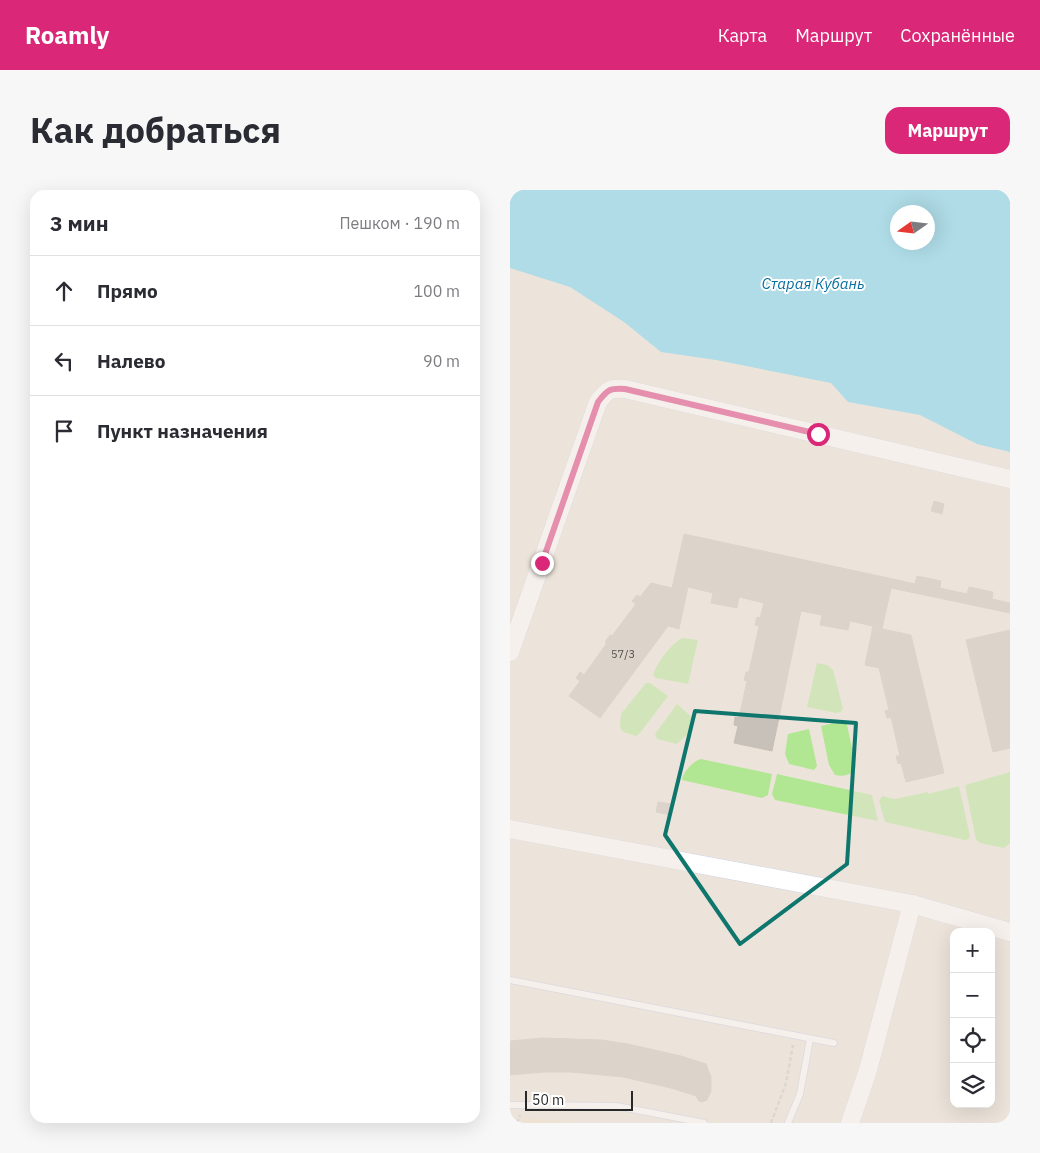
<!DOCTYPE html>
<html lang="ru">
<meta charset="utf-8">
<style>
:root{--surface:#fff;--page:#f7f7f7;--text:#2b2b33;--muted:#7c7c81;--line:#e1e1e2;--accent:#db2777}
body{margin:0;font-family:"IBM Plex Sans",sans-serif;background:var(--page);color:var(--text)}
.controls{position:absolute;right:15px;bottom:15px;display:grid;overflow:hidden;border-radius:10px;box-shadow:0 5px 20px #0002}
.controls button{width:45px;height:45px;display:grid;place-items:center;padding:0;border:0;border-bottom:1px solid var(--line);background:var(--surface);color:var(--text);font:25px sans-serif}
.compass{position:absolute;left:380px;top:15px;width:45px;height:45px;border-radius:50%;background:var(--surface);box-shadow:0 5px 20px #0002;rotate:256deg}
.scale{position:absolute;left:15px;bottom:12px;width:108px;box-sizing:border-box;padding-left:5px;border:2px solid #292929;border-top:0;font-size:14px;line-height:18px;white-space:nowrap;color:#292929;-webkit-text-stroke:4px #fff;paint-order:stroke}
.stop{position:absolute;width:15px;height:15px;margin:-11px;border:4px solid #db2777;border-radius:50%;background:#fff}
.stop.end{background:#db2777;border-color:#fff;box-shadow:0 1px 5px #0008}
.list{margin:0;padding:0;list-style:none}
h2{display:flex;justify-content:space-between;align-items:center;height:65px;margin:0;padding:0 20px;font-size:21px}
h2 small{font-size:16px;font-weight:400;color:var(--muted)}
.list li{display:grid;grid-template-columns:32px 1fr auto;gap:15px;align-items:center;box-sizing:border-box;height:70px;padding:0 20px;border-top:1px solid var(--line)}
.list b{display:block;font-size:19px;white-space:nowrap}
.list em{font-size:16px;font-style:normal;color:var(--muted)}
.icon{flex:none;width:28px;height:28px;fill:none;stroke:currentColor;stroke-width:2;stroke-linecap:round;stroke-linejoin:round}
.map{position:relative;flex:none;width:500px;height:933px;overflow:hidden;border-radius:15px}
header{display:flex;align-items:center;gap:30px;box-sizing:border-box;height:70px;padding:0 25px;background:var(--accent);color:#fff}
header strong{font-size:24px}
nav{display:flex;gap:28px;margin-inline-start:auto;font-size:18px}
.intro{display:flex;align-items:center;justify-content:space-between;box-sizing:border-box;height:120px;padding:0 30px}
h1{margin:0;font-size:35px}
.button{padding:12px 22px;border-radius:15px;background:var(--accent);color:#fff;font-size:18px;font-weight:700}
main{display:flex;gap:30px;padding:0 30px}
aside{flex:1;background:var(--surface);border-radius:15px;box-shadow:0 5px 20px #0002}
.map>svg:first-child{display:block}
.education{fill:#efe2c7}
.green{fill:#b1e792}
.water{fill:#65d2f6;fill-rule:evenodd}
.building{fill:#c7c1b9;stroke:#c8c0b3}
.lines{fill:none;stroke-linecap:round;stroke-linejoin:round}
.lane-casing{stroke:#cfd3e3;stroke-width:8}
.secondary-casing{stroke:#cfd3e3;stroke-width:19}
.path{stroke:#c7c7c7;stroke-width:2.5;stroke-dasharray:4 2.5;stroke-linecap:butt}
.lane{stroke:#fff;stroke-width:6}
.secondary{stroke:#fff;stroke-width:18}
.route{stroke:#db2777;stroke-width:6}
.marked{fill:none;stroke:#0f766e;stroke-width:4;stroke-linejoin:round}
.labels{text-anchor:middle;stroke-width:4;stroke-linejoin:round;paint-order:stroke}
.number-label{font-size:11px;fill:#504f4d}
.water-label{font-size:15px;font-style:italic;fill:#056ea1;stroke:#fff}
</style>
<header>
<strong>Roamly</strong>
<nav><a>Карта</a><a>Маршрут</a><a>Сохранённые</a></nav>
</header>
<div class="intro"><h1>Как добраться</h1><a class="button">Маршрут</a></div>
<main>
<aside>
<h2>3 мин<small>Пешком · 190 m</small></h2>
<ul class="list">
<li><svg class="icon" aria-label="ahead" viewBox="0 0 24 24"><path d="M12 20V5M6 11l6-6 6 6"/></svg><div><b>Прямо</b></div><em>100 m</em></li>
<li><svg class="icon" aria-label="left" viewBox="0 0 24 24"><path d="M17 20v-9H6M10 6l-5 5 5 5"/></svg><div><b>Налево</b></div><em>90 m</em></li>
<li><svg class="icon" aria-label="arrive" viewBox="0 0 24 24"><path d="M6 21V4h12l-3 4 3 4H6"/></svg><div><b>Пункт назначения</b></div></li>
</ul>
</aside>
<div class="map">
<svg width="500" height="933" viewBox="0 0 500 933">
<rect width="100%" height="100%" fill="#ece4da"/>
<path class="education" d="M14,927L65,933H14Z"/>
<g class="green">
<path d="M173,448L188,450L178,494L146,488L143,485C145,475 163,451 173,448Z"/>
<path d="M307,473L317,475L323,480L333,518L331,522L326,523L297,517Z"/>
<path d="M136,493H140L158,506L130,543L126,546L113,542L110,537L111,524Z"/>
<path d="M167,514L183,528L181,541L167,554L147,549L145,544Z"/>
<path d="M336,530L346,577C341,585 335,587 325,585L319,575L311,536Z"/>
<path d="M299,539L307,576L304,580L279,574L275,564L278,544Z"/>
<path d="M191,569L262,584L258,605L252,608L172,590C173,582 183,571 191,569Z"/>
<path d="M500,582V653L494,658L470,653L466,650L455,595Z"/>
<path d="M267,584L362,605L368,631L265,610L262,604Z"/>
<path d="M449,596L460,646L459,649L455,650L375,632L369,611L372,606L385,609L418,602V604Z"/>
</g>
<path class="water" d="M0,0H500V262L467,254L410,225L338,212L321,193L206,170L151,162L114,132L60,97L0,78ZM388,22H418V52H388Z"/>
<g class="building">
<path d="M424,311L434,314L432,324L421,321Z"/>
<path d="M174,344L383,389L372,439L401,445L434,583L396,592L391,573L388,574L386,566H390L381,527L377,528L375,521L379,520L369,478L355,475L363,436L340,431L338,440L310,435L312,425L291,421L262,561L224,553L228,536L224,535L225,527L229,528L237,491L234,490L236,482H239L249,436L245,435L247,427L250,428L254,413L229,407L227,418L201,413L203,403L178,397L169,439L158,436L90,528L59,506L70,491L66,488L70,482L74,485L97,453L95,452L100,445L102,446L126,414L122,411L127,405L130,407L141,393L162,398Z"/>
<path d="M407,386L431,391L430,398L457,404L459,397L483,402L482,409L500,413V423L381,398L383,389L405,394Z"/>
<path d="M500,440V558L483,562L456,450Z"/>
<path d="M148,612L162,614L160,625L146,622Z"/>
<path d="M33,848L92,850L118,854L171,866L196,874L201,887V901L197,910L192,912L189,911L186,906L161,898L113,887L61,882H34L0,885V851Z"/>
</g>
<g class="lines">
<defs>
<g id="lane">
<path d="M0,790L324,853"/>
<path d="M0,915L106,916L194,933"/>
<path d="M278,933L290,904L300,849"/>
</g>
<g id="secondary">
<path d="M0,462L88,212C98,199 100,198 115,199L500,289"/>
<path d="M0,639L402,714L500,742"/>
<path d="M340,933L358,880L402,714"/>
</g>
</defs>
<use href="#lane" class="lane-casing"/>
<use href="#secondary" class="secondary-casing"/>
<g class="path">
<path d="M7,933L10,925"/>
<path d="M261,933L276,893L283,855"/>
</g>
<use href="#lane" class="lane"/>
<use href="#secondary" class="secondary"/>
</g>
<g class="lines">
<path class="route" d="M32,373L88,212C98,199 100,198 115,199L308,244"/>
</g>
<path d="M0 0H500V933H0ZM185,521L346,533L337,674L230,754L155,645Z" fill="#ece4da" fill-opacity=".55" fill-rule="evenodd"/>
<path class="marked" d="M185,521L346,533L337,674L230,754L155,645Z"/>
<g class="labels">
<g class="number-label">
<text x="113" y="468">57/3</text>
</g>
<g class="water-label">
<text x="303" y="99">Старая Кубань</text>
</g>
</g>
</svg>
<div class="controls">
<button>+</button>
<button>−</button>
<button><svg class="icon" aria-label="locate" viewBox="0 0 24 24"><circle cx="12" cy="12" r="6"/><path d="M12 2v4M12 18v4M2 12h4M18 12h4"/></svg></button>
<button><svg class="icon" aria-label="layers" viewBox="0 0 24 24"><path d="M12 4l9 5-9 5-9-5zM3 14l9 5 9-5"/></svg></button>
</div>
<svg class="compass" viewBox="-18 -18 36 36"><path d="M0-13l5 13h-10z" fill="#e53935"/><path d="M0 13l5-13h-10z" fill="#7c7c81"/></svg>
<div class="scale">50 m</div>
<div class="stop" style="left:308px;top:244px"></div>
<div class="stop end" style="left:32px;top:373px"></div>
</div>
</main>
